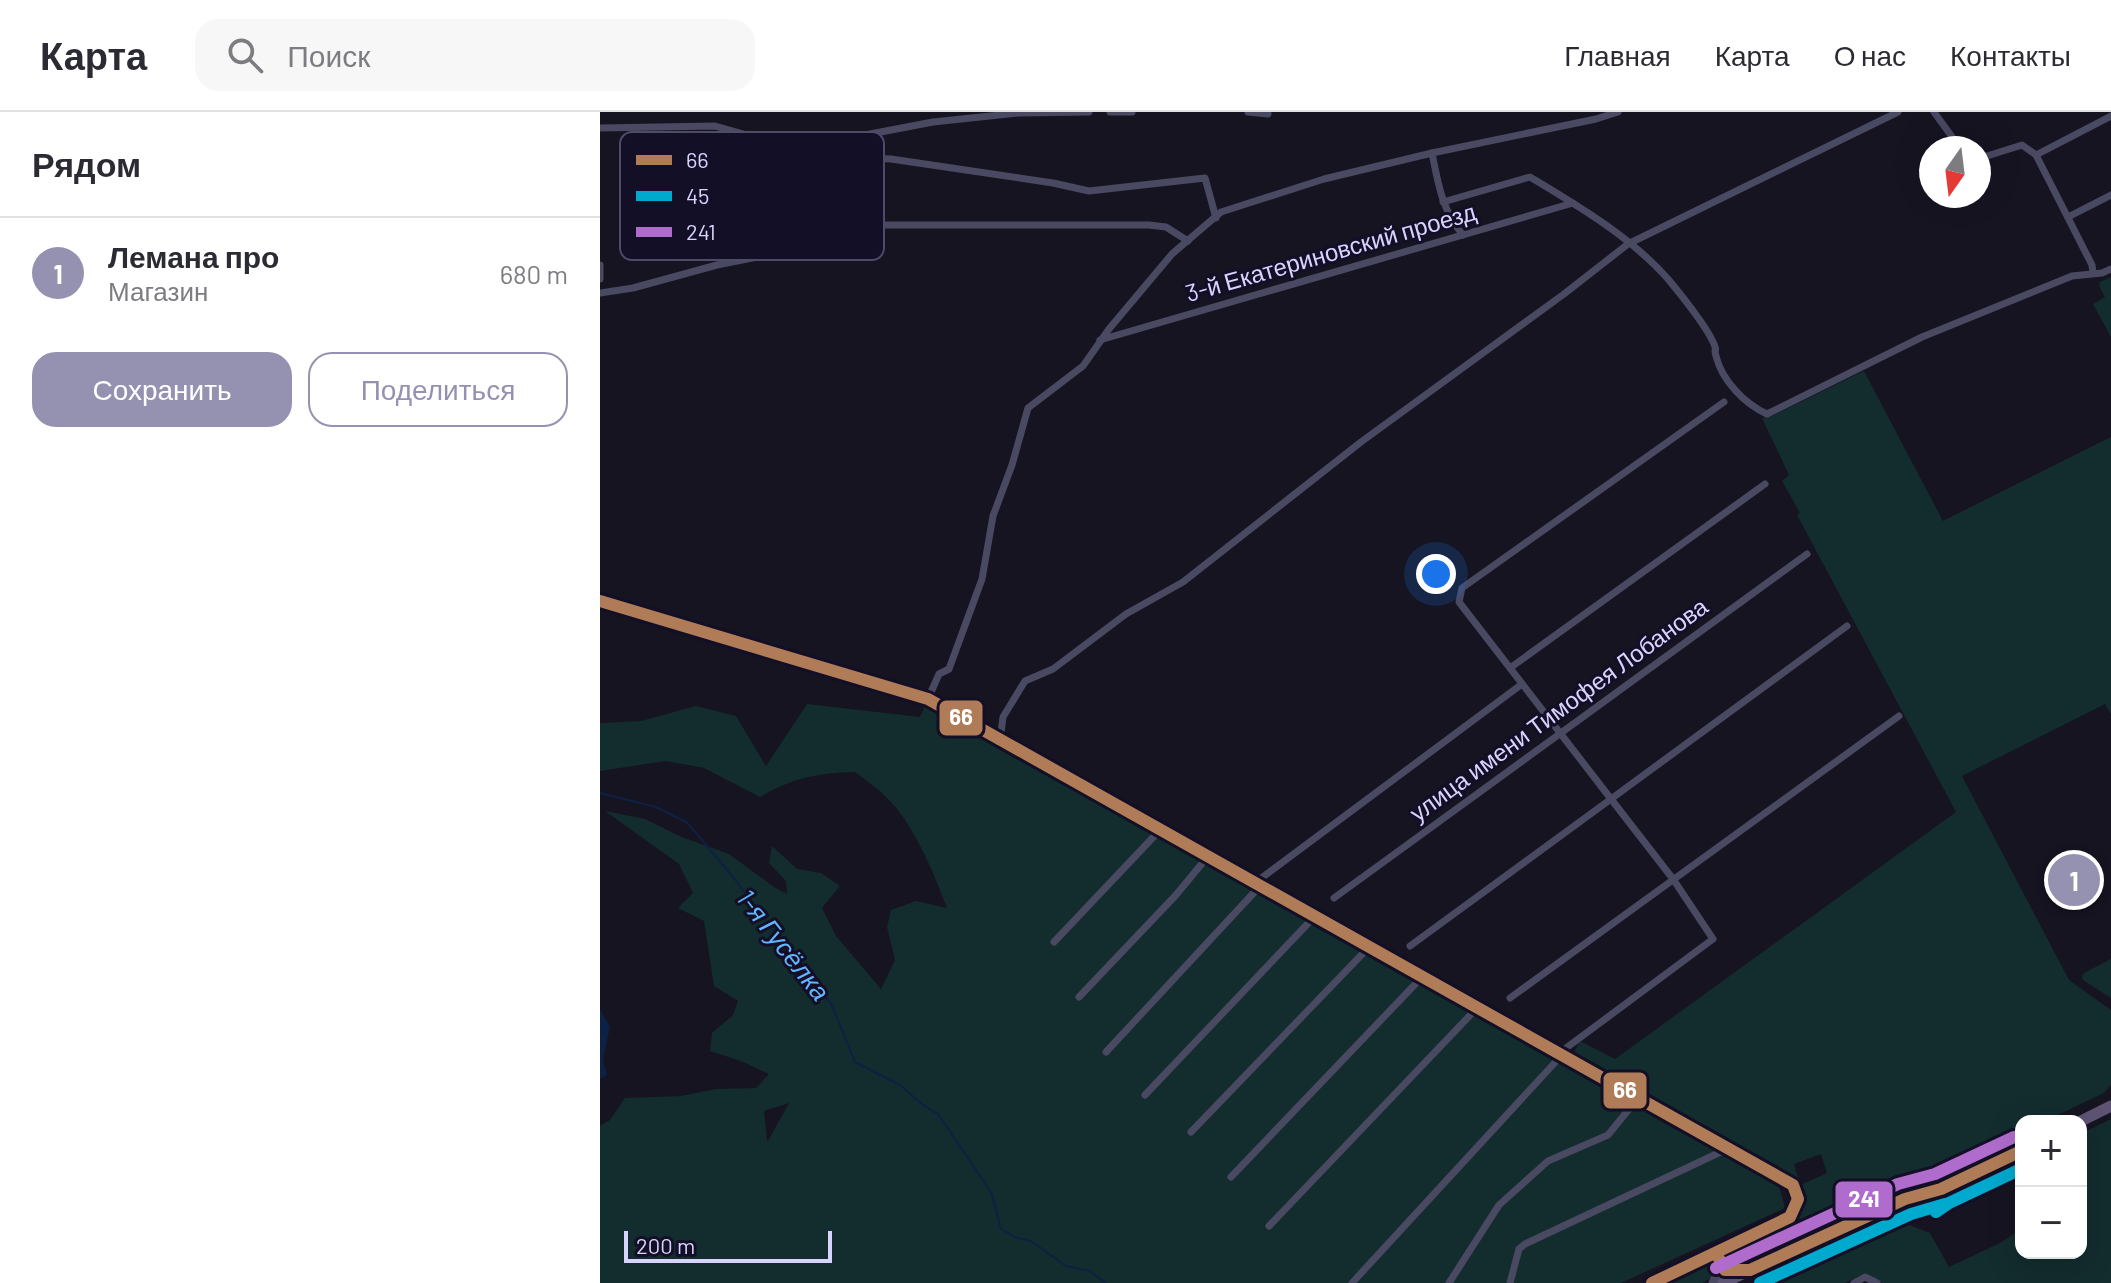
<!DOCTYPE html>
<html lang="ru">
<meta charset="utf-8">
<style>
:root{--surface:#fff;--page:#f7f7f7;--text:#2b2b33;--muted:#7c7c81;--line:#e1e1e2;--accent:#9591b1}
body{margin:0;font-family:Barlow,sans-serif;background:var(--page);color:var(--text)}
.controls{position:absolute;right:24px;bottom:24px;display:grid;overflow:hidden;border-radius:16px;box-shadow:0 8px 32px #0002}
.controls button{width:72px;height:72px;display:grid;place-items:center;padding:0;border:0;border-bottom:2px solid var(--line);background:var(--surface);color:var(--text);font:40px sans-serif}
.compass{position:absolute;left:1319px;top:24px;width:72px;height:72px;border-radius:50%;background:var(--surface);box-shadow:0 8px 32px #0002;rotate:194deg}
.scale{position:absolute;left:24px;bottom:20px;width:208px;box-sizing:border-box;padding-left:8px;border:4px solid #d9d4ff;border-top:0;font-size:22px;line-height:28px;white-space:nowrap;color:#d9d4ff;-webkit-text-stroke:6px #130f26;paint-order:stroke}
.you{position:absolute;left:836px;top:462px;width:28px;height:28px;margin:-20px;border:6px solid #fff;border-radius:50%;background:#1a73e8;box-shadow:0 0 0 12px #1a73e833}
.badge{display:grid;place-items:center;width:52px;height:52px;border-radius:50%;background:var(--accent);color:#fff;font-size:26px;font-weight:700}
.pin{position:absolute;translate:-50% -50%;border:4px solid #fff;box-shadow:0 2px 8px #0006}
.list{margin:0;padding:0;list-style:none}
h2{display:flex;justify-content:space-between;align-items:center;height:104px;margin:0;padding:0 32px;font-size:34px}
h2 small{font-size:26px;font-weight:400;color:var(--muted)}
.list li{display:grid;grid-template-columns:52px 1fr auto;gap:24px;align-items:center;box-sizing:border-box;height:112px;padding:0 32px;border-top:2px solid var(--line)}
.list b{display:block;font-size:30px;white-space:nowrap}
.list p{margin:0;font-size:26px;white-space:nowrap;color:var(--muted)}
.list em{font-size:26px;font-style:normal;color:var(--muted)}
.actions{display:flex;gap:16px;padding:24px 32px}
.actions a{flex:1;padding:18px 0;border:2px solid var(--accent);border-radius:24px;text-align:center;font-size:28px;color:var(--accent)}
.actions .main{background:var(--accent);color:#fff}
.icon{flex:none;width:44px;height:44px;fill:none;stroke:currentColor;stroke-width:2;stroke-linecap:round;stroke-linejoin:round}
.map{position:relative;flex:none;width:1511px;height:1171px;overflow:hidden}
header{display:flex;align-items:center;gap:48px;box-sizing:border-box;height:112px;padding:0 40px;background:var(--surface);border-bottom:2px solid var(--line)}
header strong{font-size:38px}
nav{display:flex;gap:44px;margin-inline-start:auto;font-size:28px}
.search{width:560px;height:72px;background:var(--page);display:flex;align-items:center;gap:20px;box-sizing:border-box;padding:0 28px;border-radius:24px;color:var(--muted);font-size:30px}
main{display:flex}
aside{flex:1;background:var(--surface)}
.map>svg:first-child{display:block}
.green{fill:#132c2d;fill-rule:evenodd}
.water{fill:#0d2144}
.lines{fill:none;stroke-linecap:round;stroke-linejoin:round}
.stream{stroke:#0d2144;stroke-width:2}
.minor{stroke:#4a4962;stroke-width:7}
.tertiary{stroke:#4a4962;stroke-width:9}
.primary{stroke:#5e5373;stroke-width:11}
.bus-1-casing{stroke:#130f26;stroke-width:18}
.bus-2-casing{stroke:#130f26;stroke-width:18}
.bus-3-casing{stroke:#130f26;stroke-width:18}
.bus-1{stroke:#b07c57;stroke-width:12}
.bus-2{stroke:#00a9ce;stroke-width:12}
.bus-3{stroke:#b06ccc;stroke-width:12}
.labels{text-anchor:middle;stroke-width:6;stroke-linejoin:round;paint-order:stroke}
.street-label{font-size:24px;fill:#d9d4ff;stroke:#130f26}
.water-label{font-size:26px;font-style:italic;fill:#62b6ff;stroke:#130f26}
.key{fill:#130f26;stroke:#4e4a67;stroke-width:2}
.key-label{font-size:22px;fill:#d9d4ff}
.line-badge{stroke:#130f26;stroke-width:3}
.badge-label{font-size:22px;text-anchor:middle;font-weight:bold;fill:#fff}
</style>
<header>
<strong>Карта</strong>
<div class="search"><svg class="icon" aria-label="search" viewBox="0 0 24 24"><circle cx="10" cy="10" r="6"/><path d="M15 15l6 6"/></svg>Поиск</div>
<nav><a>Главная</a><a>Карта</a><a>О нас</a><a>Контакты</a></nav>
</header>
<main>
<aside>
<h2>Рядом<small></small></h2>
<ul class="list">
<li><span class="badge">1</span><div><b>Лемана про</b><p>Магазин</p></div><em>680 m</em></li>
</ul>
<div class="actions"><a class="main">Сохранить</a><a>Поделиться</a></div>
</aside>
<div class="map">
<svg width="1511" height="1171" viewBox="0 0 1511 1171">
<rect width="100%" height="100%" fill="#161421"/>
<g class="green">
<path d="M1511,165V225L1493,192L1505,185L1499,174L1500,170Z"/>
<path d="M1264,259L1343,409L1511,325V602L1505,592L1362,664L1469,868L1511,898V973L1504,981L1445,1009H1421V1024L1399,1038L1143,1156L1133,1157L1126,1152C1128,1128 1191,1134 1204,1088L1200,1073L1227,1061L1221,1042L1194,1052L1198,1065L1194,1069L975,946L973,942L980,929L1015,947L1356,700L1197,403L1200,401L1182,369L1189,363L1162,306L1172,304Z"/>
<path d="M207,592L320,605L325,594L1179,1074L1185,1096L1021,1171H0V1014L10,1008L25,986L81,984L116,977L156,976L169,962L141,949L110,939L112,921L133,903L138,889L114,874L104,809L78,796L93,781L79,752L5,699L45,707L79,724L129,742L174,775L187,782L186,769L169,751L172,734L197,757L221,761L240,774L222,796L236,824L281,877L295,848L287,815L291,798L316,789L347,796C334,761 313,710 285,684C276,675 265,668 255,660C218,661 192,666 160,685L104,656L66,649L0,659V611L41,609L96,594L136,604L166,654ZM189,991L168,1029H167L164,999Z"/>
<path d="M1511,847V886L1483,868L1482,865L1484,861Z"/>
<path d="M1511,1007V1171H1282L1264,1162L1245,1171H1182L1257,1133L1309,1113L1330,1121L1349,1155L1400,1131L1421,1117V1141H1481V1022Z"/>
<path d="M1403,1060V1066L1364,1089L1342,1093V1088Z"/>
<path d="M1106,1154L1114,1155L1116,1163L1102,1171H1068Z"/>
</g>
<path class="water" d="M0,897L10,915L3,947L7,963L0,967Z"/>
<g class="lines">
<path class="stream" d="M0,681L56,695L86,710L98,723L137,770L212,871L231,891L255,950L300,973L323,993L338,1002L391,1080L401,1117L417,1126L431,1129L466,1154L490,1159L506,1171"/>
<g class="minor">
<path d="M510,0H532"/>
<path d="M648,0L668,2"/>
<path d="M1334,0L1360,36"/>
<path d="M0,16L115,14L178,32L202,35L333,10L419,1L489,0"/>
<path d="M208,37L247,45L291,47L453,71L489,79L605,66L616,106"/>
<path d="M832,41C838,71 842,99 863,123"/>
<path d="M1436,43L1511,4"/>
<path d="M1379,44H1387L1422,33L1436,43L1492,153L1493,161"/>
<path d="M843,90L930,65C978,94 1031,125 1068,167C1082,184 1106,213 1114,232C1118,243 1113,233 1116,244C1122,269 1145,292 1167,302L1322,225L1472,164L1502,161L1511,157"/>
<path d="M1468,105L1511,83"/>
<path d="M0,153V167"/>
<path d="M0,181L33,176L117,153L173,142L274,113H549L566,115L588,129"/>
<path d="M500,228L973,91"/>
<path d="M1124,290L862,476L859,490L1011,687L1247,514"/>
<path d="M0,489L328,587L1193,1073L1198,1087L1190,1105L1116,1141"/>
<path d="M910,556L1165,372"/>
<path d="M328,587L339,562L349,557L382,467L393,404L412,353L428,296L483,254L509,217L572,142L621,100L724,67L832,41L996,7L1018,0"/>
<path d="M400,629L403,605L425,569L453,557L526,502L583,470L761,330L964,182L1028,132L1298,0"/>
<path d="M656,770L922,572"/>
<path d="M734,786L1207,442"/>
<path d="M454,830L561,717"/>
<path d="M810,834L1011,687L1073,767L1113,827L958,942"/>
<path d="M479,885L576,783L609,743"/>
<path d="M910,886L1299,604"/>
<path d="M506,940L661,773"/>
<path d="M545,983L716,803"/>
<path d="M591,1020L770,834"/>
<path d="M631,1065L823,864"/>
<path d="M669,1114L877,896"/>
<path d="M752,1171L961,944"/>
<path d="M849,1171L899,1093L948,1049L1008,1023L1038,986"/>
<path d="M910,1171L919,1137L925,1132L1127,1037"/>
<path d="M1254,1171L1265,1165L1277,1171"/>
</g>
<path class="tertiary" d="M1052,1171L1116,1141L1121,1154L1113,1171"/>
<g class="primary">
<path d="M1481,1009L1511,994"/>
<path d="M1123,1171L1305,1087L1331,1080"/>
<path d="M1160,1171L1311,1097L1341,1077L1421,1039"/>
</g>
<defs>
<g id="bus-1">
<path d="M0,489L328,587L1193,1073L1198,1087L1190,1105L1052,1171"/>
<path d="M1116,1141L1125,1158H1150L1305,1087L1341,1077L1421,1039"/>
</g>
<g id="bus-2">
<path d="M1336,1100L1349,1091L1421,1057"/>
<path d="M1160,1171L1311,1102L1345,1092"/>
</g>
<path id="bus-3" d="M1116,1156L1298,1072L1335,1062L1414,1025"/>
</defs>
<use href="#bus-1" class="bus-1-casing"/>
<use href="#bus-2" class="bus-2-casing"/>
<use href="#bus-3" class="bus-3-casing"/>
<use href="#bus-1" class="bus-1"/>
<use href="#bus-2" class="bus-2"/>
<use href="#bus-3" class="bus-3"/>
</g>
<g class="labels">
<g class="street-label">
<text transform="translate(731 141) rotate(-16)" y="8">3-й Екатериновский проезд</text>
<text transform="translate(959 598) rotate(-36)" y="8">улица имени Тимофея Лобанова</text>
</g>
<g class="water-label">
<text transform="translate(183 833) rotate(52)" y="9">1-я Гусёлка</text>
</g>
</g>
<rect x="20" y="20" width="264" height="128" rx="12" class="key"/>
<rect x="36" y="43" width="36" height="10" fill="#b07c57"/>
<rect x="36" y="79" width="36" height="10" fill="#00a9ce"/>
<rect x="36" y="115" width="36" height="10" fill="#b06ccc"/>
<g class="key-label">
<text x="86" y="56">66</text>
<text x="86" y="92">45</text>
<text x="86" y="128">241</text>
</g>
<g class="line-badge">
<rect x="338" y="587" width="46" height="38" rx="8" fill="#b07c57"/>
<rect x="1002" y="959" width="46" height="39" rx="8" fill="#b07c57"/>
<rect x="1234" y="1068" width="60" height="39" rx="8" fill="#b06ccc"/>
</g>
<g class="badge-label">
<text x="361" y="613">66</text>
<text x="1025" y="986">66</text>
<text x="1264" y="1095">241</text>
</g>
</svg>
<div class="controls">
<button>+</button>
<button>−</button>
</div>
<svg class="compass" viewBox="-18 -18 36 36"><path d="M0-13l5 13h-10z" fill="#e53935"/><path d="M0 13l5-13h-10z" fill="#7c7c81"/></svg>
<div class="scale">200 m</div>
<div class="you"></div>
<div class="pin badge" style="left:1474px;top:768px">1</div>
</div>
</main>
